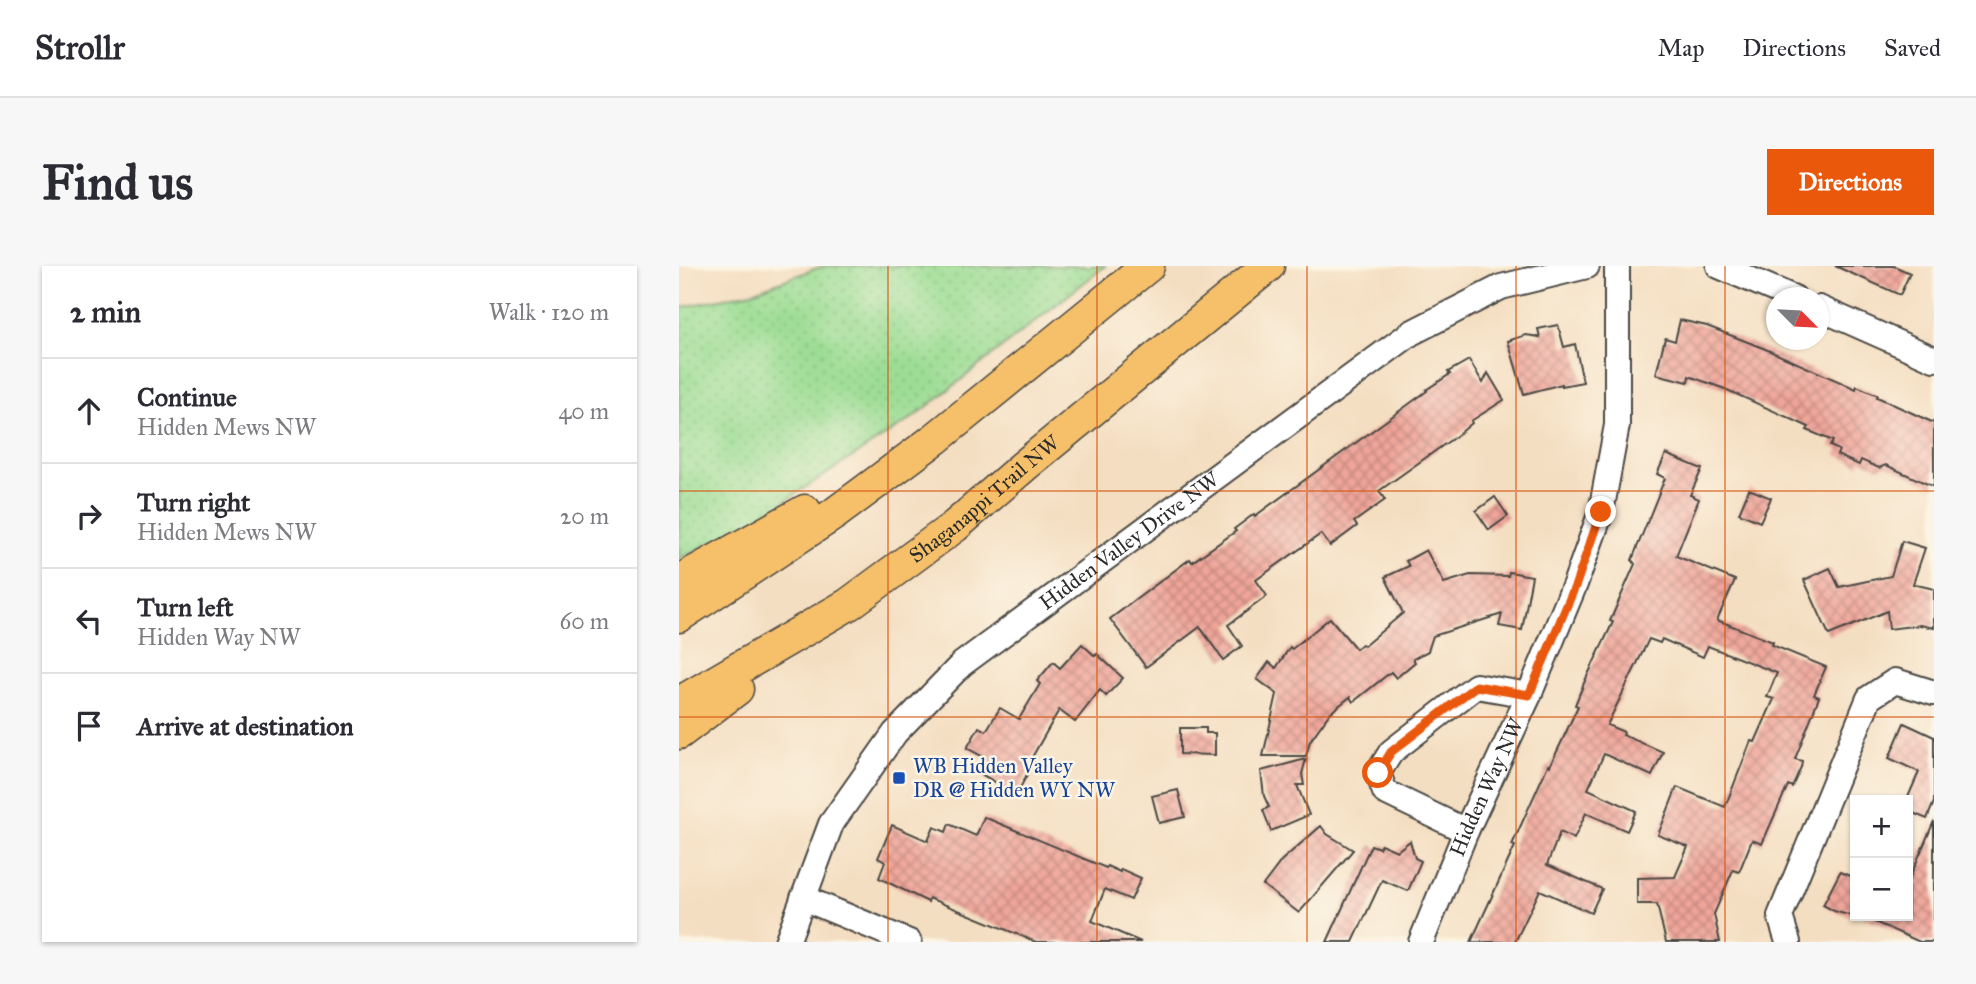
<!DOCTYPE html>
<meta charset="utf-8">
<style>
:root{--surface:#fff;--page:#f7f7f7;--text:#2b2b33;--muted:#7c7c81;--line:#e1e1e2;--accent:#ea580c}
body{margin:0;font-family:"IM FELL Great Primer",serif;background:var(--page);color:var(--text)}
.controls{position:absolute;right:21px;bottom:21px;display:grid;overflow:hidden;border-radius:0px;box-shadow:0 2px 5px #0004}
.controls button{width:63px;height:63px;display:grid;place-items:center;padding:0;border:0;border-bottom:2px solid var(--line);background:var(--surface);color:var(--text);font:35px sans-serif}
.compass{position:absolute;left:1087px;top:21px;width:63px;height:63px;border-radius:50%;background:var(--surface);box-shadow:0 2px 5px #0004;rotate:114deg}
.stop{position:absolute;width:21px;height:21px;margin:-16px;border:5px solid #ea580c;border-radius:50%;background:#fff}
.stop.end{background:#ea580c;border-color:#fff;box-shadow:0 2px 7px #0008}
.list{margin:0;padding:0;list-style:none}
h2{display:flex;justify-content:space-between;align-items:center;height:91px;margin:0;padding:0 28px;font-size:30px}
h2 small{font-size:23px;font-weight:400;color:var(--muted)}
.list li{display:grid;grid-template-columns:46px 1fr auto;gap:21px;align-items:center;box-sizing:border-box;height:105px;padding:0 28px;border-top:2px solid var(--line)}
.list b{display:block;font-size:26px;white-space:nowrap}
.list p{margin:0;font-size:23px;white-space:nowrap;color:var(--muted)}
.list em{font-size:23px;font-style:normal;color:var(--muted)}
.icon{flex:none;width:38px;height:38px;fill:none;stroke:currentColor;stroke-width:2;stroke-linecap:round;stroke-linejoin:round}
.map{position:relative;flex:none;width:1255px;height:676px;overflow:hidden;border-radius:0px}
header{display:flex;align-items:center;gap:42px;box-sizing:border-box;height:98px;padding:0 35px;background:var(--surface);border-bottom:2px solid var(--line)}
header strong{font-size:33px}
nav{display:flex;gap:38px;margin-inline-start:auto;font-size:24px}
.intro{display:flex;align-items:center;justify-content:space-between;box-sizing:border-box;height:168px;padding:0 42px}
h1{margin:0;font-size:49px}
.button{padding:18px 32px;border-radius:0px;background:var(--accent);color:#fff;font-size:24px;font-weight:700}
main{display:flex;gap:42px;padding:0 42px}
aside{flex:1;background:var(--surface);border-radius:0px;box-shadow:0 2px 5px #0004}
.map>svg:first-child{display:block}
.park{fill:url(#park-dots);stroke:#648460;stroke-width:2}
.building{fill:url(#building-cross-hatch)}
.lines{fill:none;stroke-linecap:round;stroke-linejoin:round}
.minor-casing{stroke:#494642;stroke-width:28}
.major-casing{stroke:#494642;stroke-width:35}
.minor{stroke:#fff;stroke-width:24}
.major{stroke:#f6c06b;stroke-width:32}
.route{stroke:#ea580c;stroke-width:9}
.grid{fill:none;stroke:#d5540f;stroke-width:2;stroke-opacity:0.55}
.transit-dot{fill:#1a4fb4;stroke:#fcf5e5;stroke-width:2.5}
.labels{text-anchor:middle;stroke-width:5;stroke-linejoin:round;paint-order:stroke}
.street-label{font-size:21px;fill:#2b2b2b;stroke:#fcf5e5}
.transit-label{font-size:21px;fill:#164399;stroke:#fcf5e5;text-anchor:start}
</style>
<header>
<strong>Strollr</strong>
<nav><a>Map</a><a>Directions</a><a>Saved</a></nav>
</header>
<div class="intro"><h1>Find us</h1><a class="button">Directions</a></div>
<main>
<aside>
<h2>2 min<small>Walk · 120 m</small></h2>
<ul class="list">
<li><svg class="icon" aria-label="ahead" viewBox="0 0 24 24"><path d="M12 20V5M6 11l6-6 6 6"/></svg><div><b>Continue</b><p>Hidden Mews NW</p></div><em>40 m</em></li>
<li><svg class="icon" aria-label="right" viewBox="0 0 24 24"><path d="M7 20v-9h11M14 6l5 5-5 5"/></svg><div><b>Turn right</b><p>Hidden Mews NW</p></div><em>20 m</em></li>
<li><svg class="icon" aria-label="left" viewBox="0 0 24 24"><path d="M17 20v-9H6M10 6l-5 5 5 5"/></svg><div><b>Turn left</b><p>Hidden Way NW</p></div><em>60 m</em></li>
<li><svg class="icon" aria-label="arrive" viewBox="0 0 24 24"><path d="M6 21V4h12l-3 4 3 4H6"/></svg><div><b>Arrive at destination</b></div></li>
</ul>
</aside>
<div class="map">
<svg width="1255" height="676" viewBox="0 0 1255 676">
<defs>
<pattern id="park-dots" width="8" height="8" patternUnits="userSpaceOnUse" patternTransform="scale(1.75)"><rect width="8" height="8" fill="#9cdd94"/><path d="M2 2h.1M6 6h.1" fill="none" stroke="#87be80" stroke-width="1.8" stroke-linecap="round"/></pattern>
<pattern id="building-cross-hatch" width="8" height="8" patternUnits="userSpaceOnUse" patternTransform="scale(1.75)"><rect width="8" height="8" fill="#f0a59a"/><path d="M0 0l8 8M0 8l8-8" fill="none" stroke="#c3877e"/></pattern>
</defs>
<rect width="100%" height="100%" fill="#fcf5e5"/>
<filter id="ink" filterUnits="userSpaceOnUse"><feTurbulence type="fractalNoise" baseFrequency=".0143" numOctaves="2"/><feDisplacementMap in="SourceGraphic" scale="14" xChannelSelector="R" yChannelSelector="G"/><feConvolveMatrix kernelMatrix="1 2 1 2 8 2 1 2 1" color-interpolation-filters="sRGB"/></filter>
<filter id="wash" filterUnits="userSpaceOnUse"><feTurbulence type="fractalNoise" baseFrequency=".00686" numOctaves="4" result="noise"/><feDisplacementMap in="SourceGraphic" scale="28" xChannelSelector="R" yChannelSelector="G"/><feGaussianBlur stdDeviation="1.57" result="paint"/><feColorMatrix in="noise" values="0 0 0 0 0 0 0 0 0 0 0 0 0 0 0 0 0 1.4 0 .05"/><feComposite in="paint" operator="in"/></filter>
<g filter="url(#wash)">
<rect width="100%" height="100%" fill="#f4dec1"/>
<path class="park" d="M144,0H426L235,151L78,253L0,293V42L73,26Z"/>
<g id="blocks">
<g class="building">
<path d="M1156,0H1215L1231,7L1221,29Z"/>
<path d="M1001,54L1028,60L1084,82L1177,123L1178,120L1199,129L1198,131L1255,157V221L1207,199L1200,202L1182,194L1180,199L1158,189L1160,184L1151,180L1154,175L1128,164L1130,161L1046,123L1010,110L1009,116L977,108L986,72L996,75Z"/>
<path d="M879,59L885,81L896,78L904,116L883,120V118L845,128L829,75L847,69L861,71L859,63Z"/>
<path d="M790,94L804,117L809,107L825,134L792,155L793,157L780,168L700,225L706,234L675,256L678,260L651,280L642,268L577,314L588,330L549,359L563,380L544,394L521,361L467,401L431,353L511,293L513,296L557,265L555,263L575,248L576,250L748,125L747,124L771,108L769,106Z"/>
<path d="M987,188L1023,203L1011,229L1020,233L997,290L1056,314L1038,354L1094,376L1093,379L1147,401L1135,429L1140,431L1116,493L1123,495L1122,501L1113,521L1109,519L1083,578L1073,574L1060,606L1054,604L1035,648L1041,676H987L978,638H958V612L996,611L1009,581L979,569L998,521L1046,541L1072,475L1076,476L1095,433L1088,431L1098,407L1029,380L1024,391L983,373L981,377L970,373L928,459L945,466L944,469L984,486L973,510L925,488L909,523L957,545L948,565L907,547L895,573L881,566L868,599L923,623L912,647L861,624L836,676H792L836,580L833,579L869,499L871,500L883,475L899,440L896,439L905,417L934,356L931,355L956,298L953,294L986,212L978,208Z"/>
<path d="M1070,223L1092,232L1081,256L1060,247Z"/>
<path d="M816,231L829,250L810,264L797,245Z"/>
<path d="M1223,275L1246,282L1234,318L1255,323V362L1241,359L1210,363L1208,345L1150,369L1125,314L1151,302L1160,321L1212,310Z"/>
<path d="M747,284L765,317L791,309L829,310L830,306L853,310L843,364L820,360L823,348L754,370L749,385L734,393L736,396L717,412L712,406L674,436L671,431L651,447L631,475L627,490H584L598,428L578,413L590,396L597,402L611,381L613,383L651,352L677,383L683,378L685,380L724,347L706,311L730,300L727,295Z"/>
<path d="M403,378L416,390L418,388L444,412L427,430L421,424L396,456L380,444L352,493L355,495L338,528L298,506L306,492L288,482L300,461L307,465L321,442L340,453L361,418L358,415L374,396L381,402Z"/>
<path d="M1225,457L1255,471V536L1248,553L1229,545V531L1240,506L1210,492Z"/>
<path d="M501,462H527V467H536V489L501,488Z"/>
<path d="M627,493L623,508L625,519H618L630,549L592,565L584,544L590,541L585,530L582,505Z"/>
<path d="M499,524L506,551L480,557L473,530Z"/>
<path d="M305,551L427,602L428,600L441,606L442,603L462,612L452,634L426,623L413,655L462,676H357L250,632L249,636L200,612L206,596L199,592L213,559L249,575L255,561L267,566L270,558L297,570Z"/>
<path d="M1255,555V676H1241L1182,650H1229V616Z"/>
<path d="M642,560L648,568L674,584L620,647L584,619L603,594Z"/>
<path d="M731,575L736,592L742,595L729,625L703,614L674,676H648L692,579L700,582L702,578L718,585Z"/>
<path d="M1161,606L1176,612V651L1155,645L1144,639Z"/>
</g>
</g>
</g>
<g filter="url(#ink)">
<use href="#blocks" fill-opacity="0" stroke="#494642" stroke-width="2"/>
<g class="lines">
<defs>
<g id="minor">
<path d="M1040,0L1115,32"/>
<path d="M1140,42L1255,93"/>
<path d="M787,565L706,526L699,507L712,486L797,420L850,429"/>
<path d="M124,632L230,676"/>
<path id="s1" d="M108,676L152,558L216,467L283,398L732,67L822,21L908,0"/>
<path id="s2" d="M742,676L787,565L850,429L896,318L922,246L938,159V0"/>
<path d="M1109,676L1101,650L1190,432L1216,415L1255,427"/>
</g>
<g id="major">
<path d="M0,315L126,245"/>
<path d="M0,350L155,248L256,173L469,0"/>
<path id="s3" d="M0,437L170,338L276,260L345,200L589,0"/>
<path d="M0,467L58,423"/>
</g>
</defs>
<use href="#minor" class="minor-casing"/>
<use href="#major" class="major-casing"/>
<use href="#minor" class="minor"/>
<use href="#major" class="major"/>
</g>
</g>
<g class="lines" filter="url(#ink)">
<path class="route" d="M699,507L712,486L797,420L850,429L897,318L922,246"/>
</g>
<path class="grid" d="M209,0V676M418,0V676M628,0V676M837,0V676M1046,0V676M0,225H1255M0,451H1255"/>
<rect class="transit-dot" x="213" y="505" width="14" height="14" rx="3.5"/>
<g class="labels">
<g class="street-label">
<text dy="7" stroke="none"><textPath href="#s3" startOffset="368">Shaganappi Trail NW</textPath></text>
<text dy="7" stroke="none"><textPath href="#s1" startOffset="541">Hidden Valley Drive NW</textPath></text>
<text dy="7" stroke="none"><textPath href="#s2" startOffset="168">Hidden Way NW</textPath></text>
</g>
<g class="transit-label">
<text x="234" y="507">WB Hidden Valley<tspan x="234" dy="24">DR @ Hidden WY NW</tspan></text>
</g>
</g>
</svg>
<div class="controls">
<button>+</button>
<button>−</button>
</div>
<svg class="compass" viewBox="-18 -18 36 36"><path d="M0-13l5 13h-10z" fill="#e53935"/><path d="M0 13l5-13h-10z" fill="#7c7c81"/></svg>
<div class="stop" style="left:699px;top:507px"></div>
<div class="stop end" style="left:922px;top:246px"></div>
</div>
</main>
